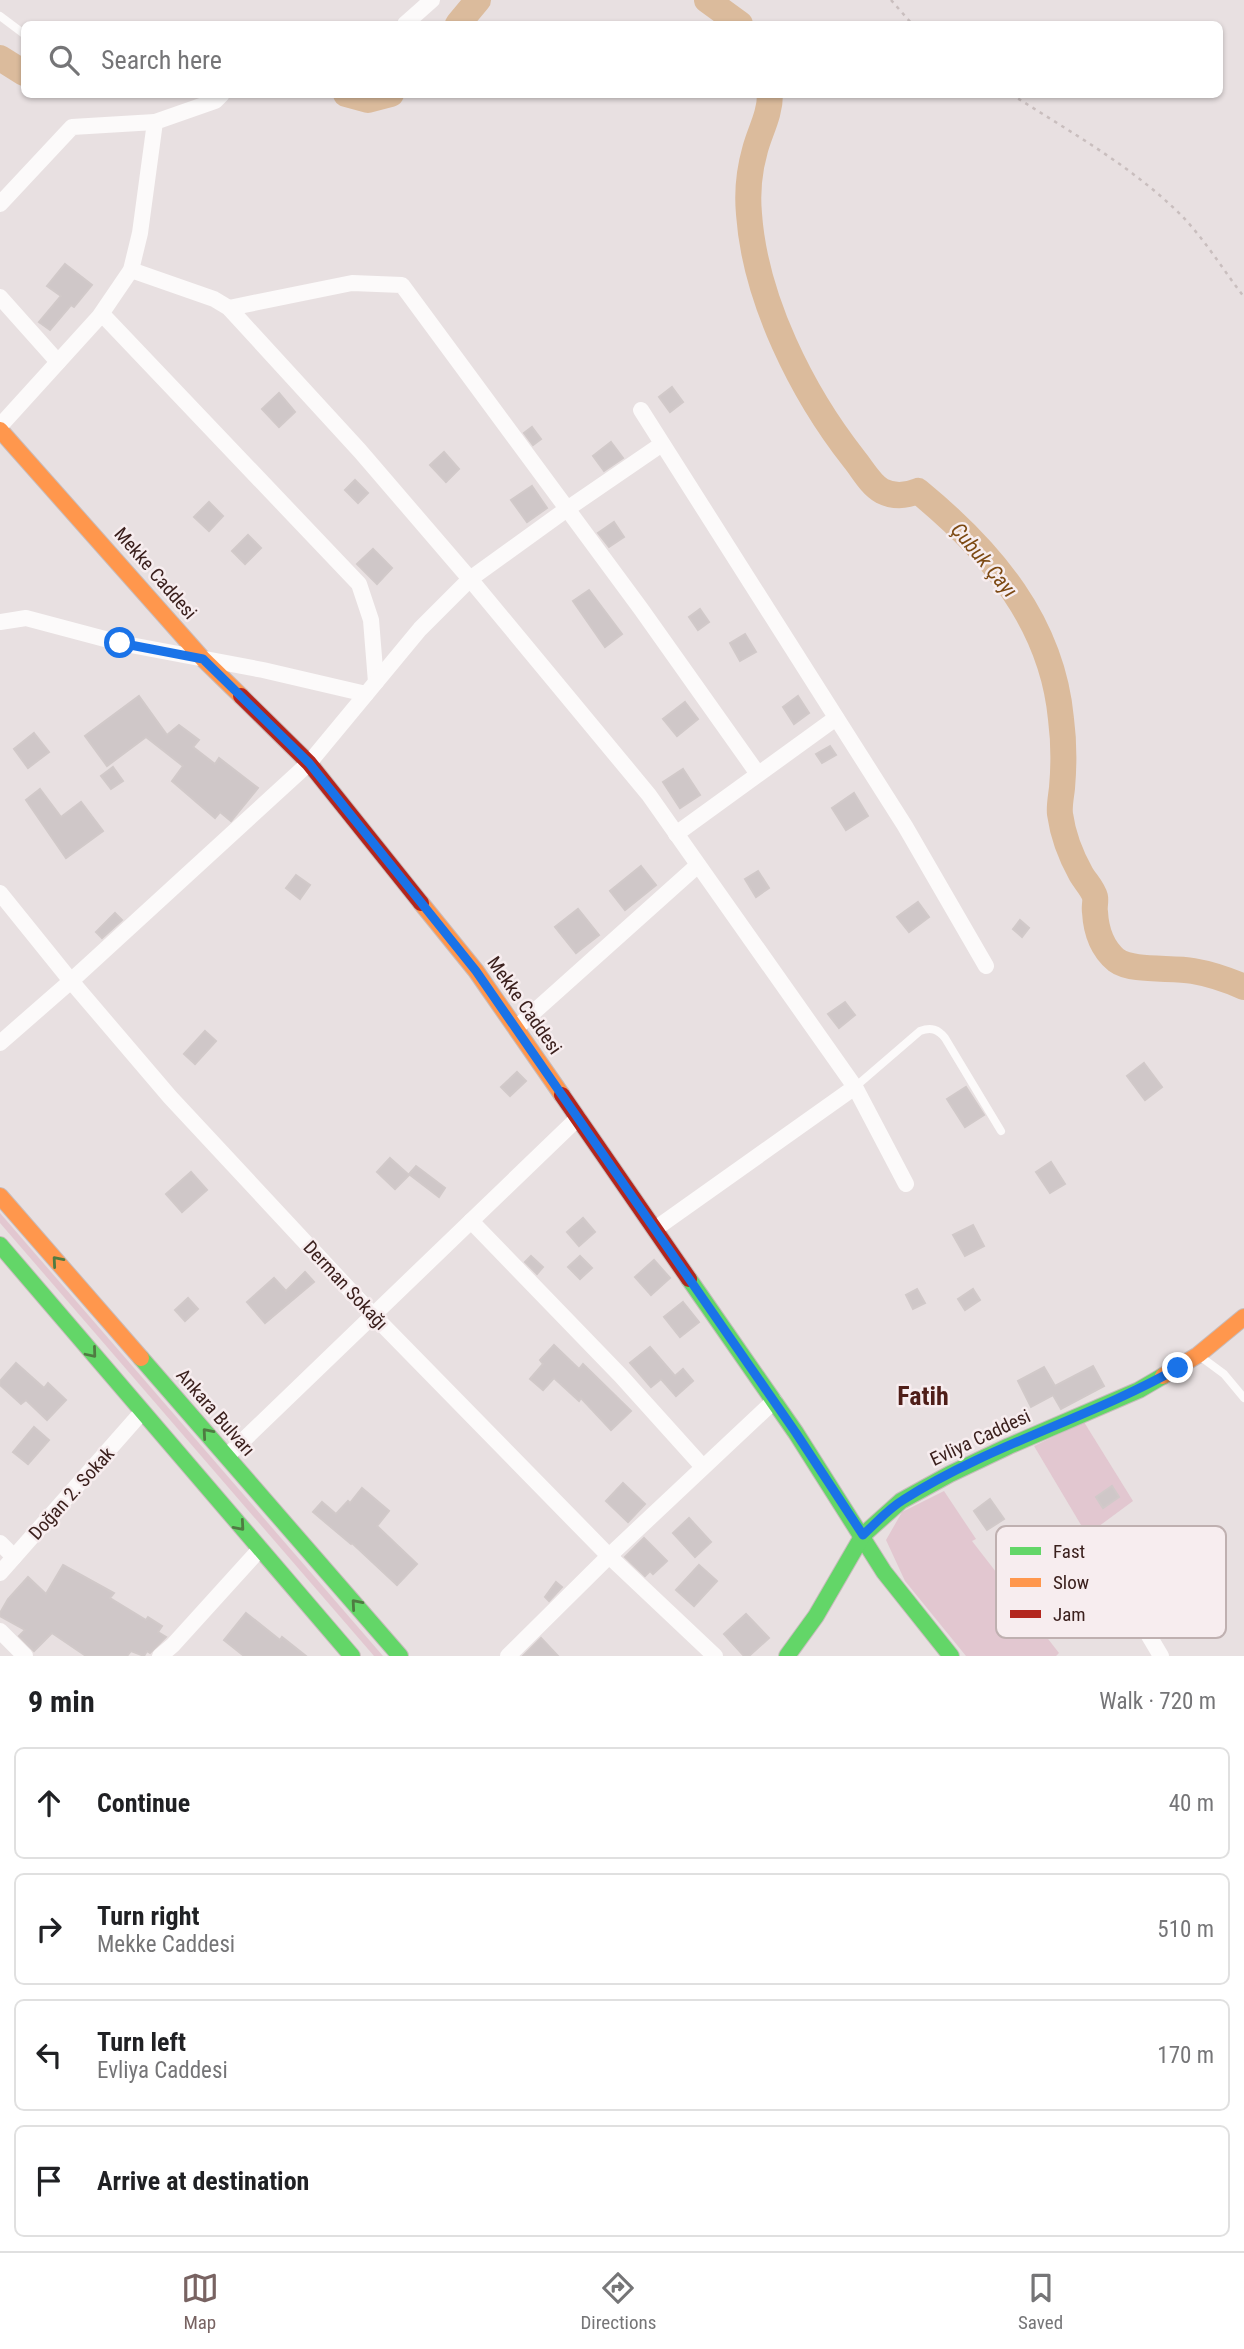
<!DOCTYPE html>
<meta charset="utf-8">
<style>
:root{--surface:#fff;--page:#f2f2f2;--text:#202124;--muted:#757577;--line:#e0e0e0;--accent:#786362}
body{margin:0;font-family:"Roboto Condensed",sans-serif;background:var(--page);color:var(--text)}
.stop{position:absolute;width:21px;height:21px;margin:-16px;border:5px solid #1a73e8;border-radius:50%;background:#fff}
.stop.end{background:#1a73e8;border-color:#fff;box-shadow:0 2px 7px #0008}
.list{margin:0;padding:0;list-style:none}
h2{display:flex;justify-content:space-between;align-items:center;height:91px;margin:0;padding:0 28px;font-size:30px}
h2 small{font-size:23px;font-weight:400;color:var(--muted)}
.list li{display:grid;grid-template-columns:46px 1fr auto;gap:21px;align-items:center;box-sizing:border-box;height:112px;margin:0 14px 14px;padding:0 14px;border:2px solid var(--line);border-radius:10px}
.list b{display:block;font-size:26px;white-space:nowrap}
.list p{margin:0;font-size:23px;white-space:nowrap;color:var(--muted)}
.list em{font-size:23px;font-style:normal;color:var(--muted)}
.icon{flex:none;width:38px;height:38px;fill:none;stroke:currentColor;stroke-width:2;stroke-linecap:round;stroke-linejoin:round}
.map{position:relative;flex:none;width:1244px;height:1656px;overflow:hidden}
.search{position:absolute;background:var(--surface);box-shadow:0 2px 5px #0004;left:21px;right:21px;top:21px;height:77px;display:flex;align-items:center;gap:18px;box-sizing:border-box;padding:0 24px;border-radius:10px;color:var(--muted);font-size:26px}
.sheet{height:595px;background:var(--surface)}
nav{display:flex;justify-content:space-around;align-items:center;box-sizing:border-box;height:98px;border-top:2px solid var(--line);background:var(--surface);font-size:19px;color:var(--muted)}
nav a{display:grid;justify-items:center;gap:4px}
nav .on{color:var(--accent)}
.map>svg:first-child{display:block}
.green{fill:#e2c7d0}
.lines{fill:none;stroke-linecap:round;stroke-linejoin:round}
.river{stroke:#dbbb9c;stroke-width:26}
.building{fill:#cfc7c8;stroke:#d1c9c9;stroke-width:2}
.fast-casing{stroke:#c7bcbc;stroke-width:18}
.slow-casing{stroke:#c7bcbc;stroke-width:18}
.jam-casing{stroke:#c7bcbc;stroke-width:18}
.path{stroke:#c9bebe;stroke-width:2.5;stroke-dasharray:3.5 5;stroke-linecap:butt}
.lane{stroke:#fcfafa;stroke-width:8}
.street{stroke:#fcfafa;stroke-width:16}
.fast{stroke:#63d668;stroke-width:16}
.slow{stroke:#ff974d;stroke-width:16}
.jam{stroke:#b3261e;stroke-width:16}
.oneway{stroke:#4f7b42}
.route{stroke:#1a73e8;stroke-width:9}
.labels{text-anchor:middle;stroke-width:5;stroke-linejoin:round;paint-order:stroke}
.street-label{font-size:19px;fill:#3b201d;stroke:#f7edef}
.water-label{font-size:21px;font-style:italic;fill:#7c4912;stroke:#f7edef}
.district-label{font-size:26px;font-weight:bold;fill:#4f1e18;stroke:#f7edef}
.key{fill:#f7edef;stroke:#bfb0b0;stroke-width:2}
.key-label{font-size:19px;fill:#3b201d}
</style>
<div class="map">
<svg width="1244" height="1656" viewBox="0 0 1244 1656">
<rect width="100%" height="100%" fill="#e8e0e1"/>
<g class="green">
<path d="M0,1213L383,1656H374L0,1223Z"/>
<path d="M1084,1422L1133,1501L1087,1535L1034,1446Z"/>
<path d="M944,1491L976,1539L972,1541L1059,1653L1056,1656H966L905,1581L886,1540L902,1512Z"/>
</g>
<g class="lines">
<g class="river">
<path d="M707,0L740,24"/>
<path d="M458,24L478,0"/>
<path d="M0,58L24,73"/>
<path d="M346,94L368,100L391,94"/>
<path d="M770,94C770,115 760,131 755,150C749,171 747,192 749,214C755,299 802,393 854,459C863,470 870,484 882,491C894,497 906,496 918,491C991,551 1052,622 1061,719C1064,742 1064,765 1062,788C1061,797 1059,806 1060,814C1063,836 1071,856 1081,874C1085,881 1093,889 1095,897C1096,901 1094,907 1095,912C1096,930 1102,948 1116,960C1132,972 1171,967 1193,971C1211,974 1228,980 1244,987"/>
</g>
</g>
<g class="building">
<path d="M65,264L92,285L74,307L71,305L50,330L39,322L61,296L47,286Z"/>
<path d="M672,387L683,402L670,412L659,397Z"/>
<path d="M279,393L295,412L279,427L262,409Z"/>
<path d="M532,427L541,439L533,445L524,433Z"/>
<path d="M611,442L623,458L604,471L593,456Z"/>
<path d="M444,452L459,469L446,482L430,465Z"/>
<path d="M355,480L368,493L358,503L345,490Z"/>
<path d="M532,486L547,508L527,522L511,500Z"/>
<path d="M209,502L223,516L209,531L194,517Z"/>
<path d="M614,522L624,537L609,547L598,533Z"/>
<path d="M248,535L261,548L245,564L232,551Z"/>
<path d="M373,549L392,568L377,584L357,564Z"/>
<path d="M589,590L622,634L605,647L573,601Z"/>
<path d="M700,609L709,622L698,630L689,617Z"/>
<path d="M745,634L756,652L740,661L730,643Z"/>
<path d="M139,696L167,735L179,725L199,740L193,747L215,764L219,758L258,788L231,821L220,812L215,818L172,781L183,766L146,737L107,766L85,736Z"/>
<path d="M798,696L809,713L794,724L783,707Z"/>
<path d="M685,702L698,719L677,736L663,719Z"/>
<path d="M34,733L49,752L28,768L14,749Z"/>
<path d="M830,746L836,755L822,763L816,754Z"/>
<path d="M113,767L123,781L111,789L101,776Z"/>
<path d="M683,769L700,795L680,808L663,782Z"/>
<path d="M40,789L61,817L81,802L103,831L66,858L26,800Z"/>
<path d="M854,793L868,816L846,830L832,808Z"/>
<path d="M641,866L656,885L625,910L610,891Z"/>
<path d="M758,871L769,888L756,897L745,879Z"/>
<path d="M296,875L310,885L300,899L286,888Z"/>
<path d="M918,902L929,917L909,932L897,917Z"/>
<path d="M578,909L599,935L576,953L555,927Z"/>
<path d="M115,913L122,920L102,938L96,932Z"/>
<path d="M1020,920L1029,928L1022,937L1013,929Z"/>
<path d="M845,1002L855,1015L839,1028L828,1014Z"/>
<path d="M205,1031L216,1041L195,1064L184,1054Z"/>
<path d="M1144,1063L1162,1087L1145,1100L1127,1076Z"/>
<path d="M517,1072L526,1081L510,1096L501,1087Z"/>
<path d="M966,1087L984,1115L965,1127L947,1099Z"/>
<path d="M390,1158L409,1175L395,1189L377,1172Z"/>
<path d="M1051,1162L1065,1184L1050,1193L1036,1172Z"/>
<path d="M416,1166L445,1188L439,1197L409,1174Z"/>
<path d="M191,1172L207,1190L182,1212L166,1194Z"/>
<path d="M583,1218L595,1232L579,1246L567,1232Z"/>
<path d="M973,1225L984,1246L965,1256L953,1235Z"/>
<path d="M531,1256L543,1267L537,1274L525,1262Z"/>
<path d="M580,1256L592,1268L580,1279L568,1267Z"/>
<path d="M654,1260L670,1278L651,1295L635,1277Z"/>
<path d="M305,1272L314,1282L265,1323L247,1302L274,1278L286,1291Z"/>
<path d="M917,1289L925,1303L913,1309L906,1295Z"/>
<path d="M973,1289L980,1300L965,1310L958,1299Z"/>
<path d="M188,1298L198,1309L185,1321L175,1310Z"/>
<path d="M683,1302L699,1322L680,1337L664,1317Z"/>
<path d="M554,1345L579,1369L583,1364L631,1411L611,1430L581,1398L579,1401L554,1378L543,1390L530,1379L543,1364L540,1360Z"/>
<path d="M650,1347L675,1376L683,1369L693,1381L676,1396L661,1379L651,1387L630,1363Z"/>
<path d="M16,1363L44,1388L48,1383L66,1400L47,1420L26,1400L21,1404L0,1385V1381Z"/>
<path d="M1093,1366L1104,1386L1061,1409L1053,1395L1031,1407L1018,1381L1044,1367L1055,1386Z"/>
<path d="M34,1427L49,1440L28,1464L13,1452Z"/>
<path d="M623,1483L645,1504L628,1522L606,1501Z"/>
<path d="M1112,1486L1119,1497L1103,1508L1096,1497Z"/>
<path d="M362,1488L389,1511L377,1526L417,1564L397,1585L352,1543L351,1544L313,1512L322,1502L336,1514L348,1501L350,1503Z"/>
<path d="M990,1499L1004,1519L987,1530L974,1511Z"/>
<path d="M689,1518L711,1542L695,1557L673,1533Z"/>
<path d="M644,1538L667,1561L653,1574L650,1571L645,1576L625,1557Z"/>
<path d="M63,1565L114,1593L110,1598L146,1620L148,1617L162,1626L158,1632L166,1637L150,1653L147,1651L144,1656L131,1651L127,1656H86L52,1633L34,1651L19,1636L25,1630L0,1616V1613L8,1599L28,1577L46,1594Z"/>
<path d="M699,1565L717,1581L694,1606L676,1590Z"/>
<path d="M556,1582L562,1587L549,1601L545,1597Z"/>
<path d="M246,1613L280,1640L282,1637L306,1656H244L224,1640Z"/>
<path d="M746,1614L769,1638L749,1656H744L724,1634Z"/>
<path d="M541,1638L558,1656H523Z"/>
</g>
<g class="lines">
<defs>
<g id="fast">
<path d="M0,1245L352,1656"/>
<path d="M689,1279L796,1433L884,1572L951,1656"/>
<path d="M141,1358L400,1656"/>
<path d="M787,1656L816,1616L863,1535L901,1501L950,1474L1009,1446L1139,1390L1163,1376"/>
</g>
<g id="slow">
<path d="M0,430L203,659L241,696"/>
<path d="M421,903L476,971L562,1095"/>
<path d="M0,1196L141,1358"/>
<path d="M1163,1376L1198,1355L1244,1317"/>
</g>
<g id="jam">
<path d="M241,696L309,763L421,903"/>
<path d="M562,1095L689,1279"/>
</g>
</defs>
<use href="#fast" class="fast-casing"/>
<use href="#slow" class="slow-casing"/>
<use href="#jam" class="jam-casing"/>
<g class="path">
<path d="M891,0L912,24"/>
<path d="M1011,94C1070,132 1132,166 1182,216C1205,240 1224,271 1244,297"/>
</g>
<g class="lane">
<path d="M0,16L24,34"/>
<path d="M855,1087L920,1031C931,1027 938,1029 945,1038L1001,1131"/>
<path d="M1201,1357L1224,1374L1244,1398"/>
</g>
<g class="street">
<path d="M405,24L432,0"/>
<path d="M0,204L72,127L155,122"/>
<path d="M131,270L214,299L229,308L360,451L470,579L649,795L855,1087L906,1184"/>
<path d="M0,297L58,362"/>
<path d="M229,308L352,283L402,285L641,609L758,774"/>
<path d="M102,314L359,584L371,620L376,682"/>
<path d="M641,410L905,826L986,966"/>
<path d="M0,426L99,317L131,270L140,233L155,122L215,101L222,94"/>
<path d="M0,622L26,618L120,643L263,670L366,694"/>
<path d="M676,834L836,718"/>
<path d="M0,893L71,981L170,1097L373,1315L609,1556L715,1656"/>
<path d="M516,1028L698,865"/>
<path d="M0,1043L71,981L309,763L420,629L470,579L567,509L662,444"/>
<path d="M471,1221L621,1376L703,1467"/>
<path d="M655,1229L855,1087"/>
<path d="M227,1456L578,1118"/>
<path d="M0,1543L14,1557"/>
<path d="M0,1573L142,1412"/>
<path d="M1142,1624L1161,1656"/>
<path d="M0,1631L25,1656"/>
<path d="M160,1656L173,1645L260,1549"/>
<path d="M508,1656L609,1556L774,1401"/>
</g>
<use href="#fast" class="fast"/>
<use href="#slow" class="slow"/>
<use href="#jam" class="jam"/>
</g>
<defs><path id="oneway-chevron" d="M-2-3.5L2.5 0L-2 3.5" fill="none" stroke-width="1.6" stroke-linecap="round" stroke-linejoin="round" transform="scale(1.75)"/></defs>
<g class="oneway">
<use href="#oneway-chevron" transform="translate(57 1261) rotate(-131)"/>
<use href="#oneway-chevron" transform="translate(92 1353) rotate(50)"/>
<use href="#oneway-chevron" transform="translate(207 1433) rotate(-131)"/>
<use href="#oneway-chevron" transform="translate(240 1526) rotate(49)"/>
<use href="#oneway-chevron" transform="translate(356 1604) rotate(-131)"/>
</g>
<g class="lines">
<path class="route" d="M120,643L203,659L309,763L476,971L796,1433L863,1535C876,1523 888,1509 903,1500C989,1445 1090,1418 1178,1368"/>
</g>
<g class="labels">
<g class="street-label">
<text transform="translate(156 573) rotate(49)" y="7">Mekke Caddesi</text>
<text transform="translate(525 1005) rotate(55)" y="7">Mekke Caddesi</text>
<text transform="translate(346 1285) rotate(47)" y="7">Derman Sokağı</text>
<text transform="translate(216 1412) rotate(49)" y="7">Ankara Bulvarı</text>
<text transform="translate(980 1437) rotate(-25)" y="7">Evliya Caddesi</text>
<text transform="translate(71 1493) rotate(-48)" y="7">Doğan 2. Sokak</text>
</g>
<g class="water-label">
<text transform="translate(984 560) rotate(50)" y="7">Çubuk Çayı</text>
</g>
<g class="district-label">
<text x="923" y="1405">Fatih</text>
</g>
</g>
<rect x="996" y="1526" width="230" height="112" rx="10" class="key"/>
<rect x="1010" y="1547" width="31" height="8" fill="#63d668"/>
<rect x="1010" y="1578" width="31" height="9" fill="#ff974d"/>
<rect x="1010" y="1610" width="31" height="8" fill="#b3261e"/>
<g class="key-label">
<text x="1053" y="1558">Fast</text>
<text x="1053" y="1589">Slow</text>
<text x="1053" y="1621">Jam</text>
</g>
</svg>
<div class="stop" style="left:120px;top:643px"></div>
<div class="stop end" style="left:1178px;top:1368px"></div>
<div class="search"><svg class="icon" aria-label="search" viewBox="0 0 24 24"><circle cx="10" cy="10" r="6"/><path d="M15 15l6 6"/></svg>Search here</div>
</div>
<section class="sheet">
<h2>9 min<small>Walk · 720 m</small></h2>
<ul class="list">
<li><svg class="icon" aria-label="ahead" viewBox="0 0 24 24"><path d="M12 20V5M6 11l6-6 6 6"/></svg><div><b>Continue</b></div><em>40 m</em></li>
<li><svg class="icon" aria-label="right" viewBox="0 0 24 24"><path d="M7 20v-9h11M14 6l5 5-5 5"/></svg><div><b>Turn right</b><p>Mekke Caddesi</p></div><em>510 m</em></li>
<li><svg class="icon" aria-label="left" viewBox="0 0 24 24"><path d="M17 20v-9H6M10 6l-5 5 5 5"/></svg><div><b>Turn left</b><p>Evliya Caddesi</p></div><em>170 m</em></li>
<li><svg class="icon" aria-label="arrive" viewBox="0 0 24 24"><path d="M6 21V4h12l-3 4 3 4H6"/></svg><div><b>Arrive at destination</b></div></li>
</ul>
</section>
<nav>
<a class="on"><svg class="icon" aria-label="map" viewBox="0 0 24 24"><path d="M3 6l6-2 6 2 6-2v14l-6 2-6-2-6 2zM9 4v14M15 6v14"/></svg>Map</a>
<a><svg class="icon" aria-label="directions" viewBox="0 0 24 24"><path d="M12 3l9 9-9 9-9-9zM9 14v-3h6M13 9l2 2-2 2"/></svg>Directions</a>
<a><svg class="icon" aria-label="saved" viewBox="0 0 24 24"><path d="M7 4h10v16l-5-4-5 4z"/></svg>Saved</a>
</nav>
